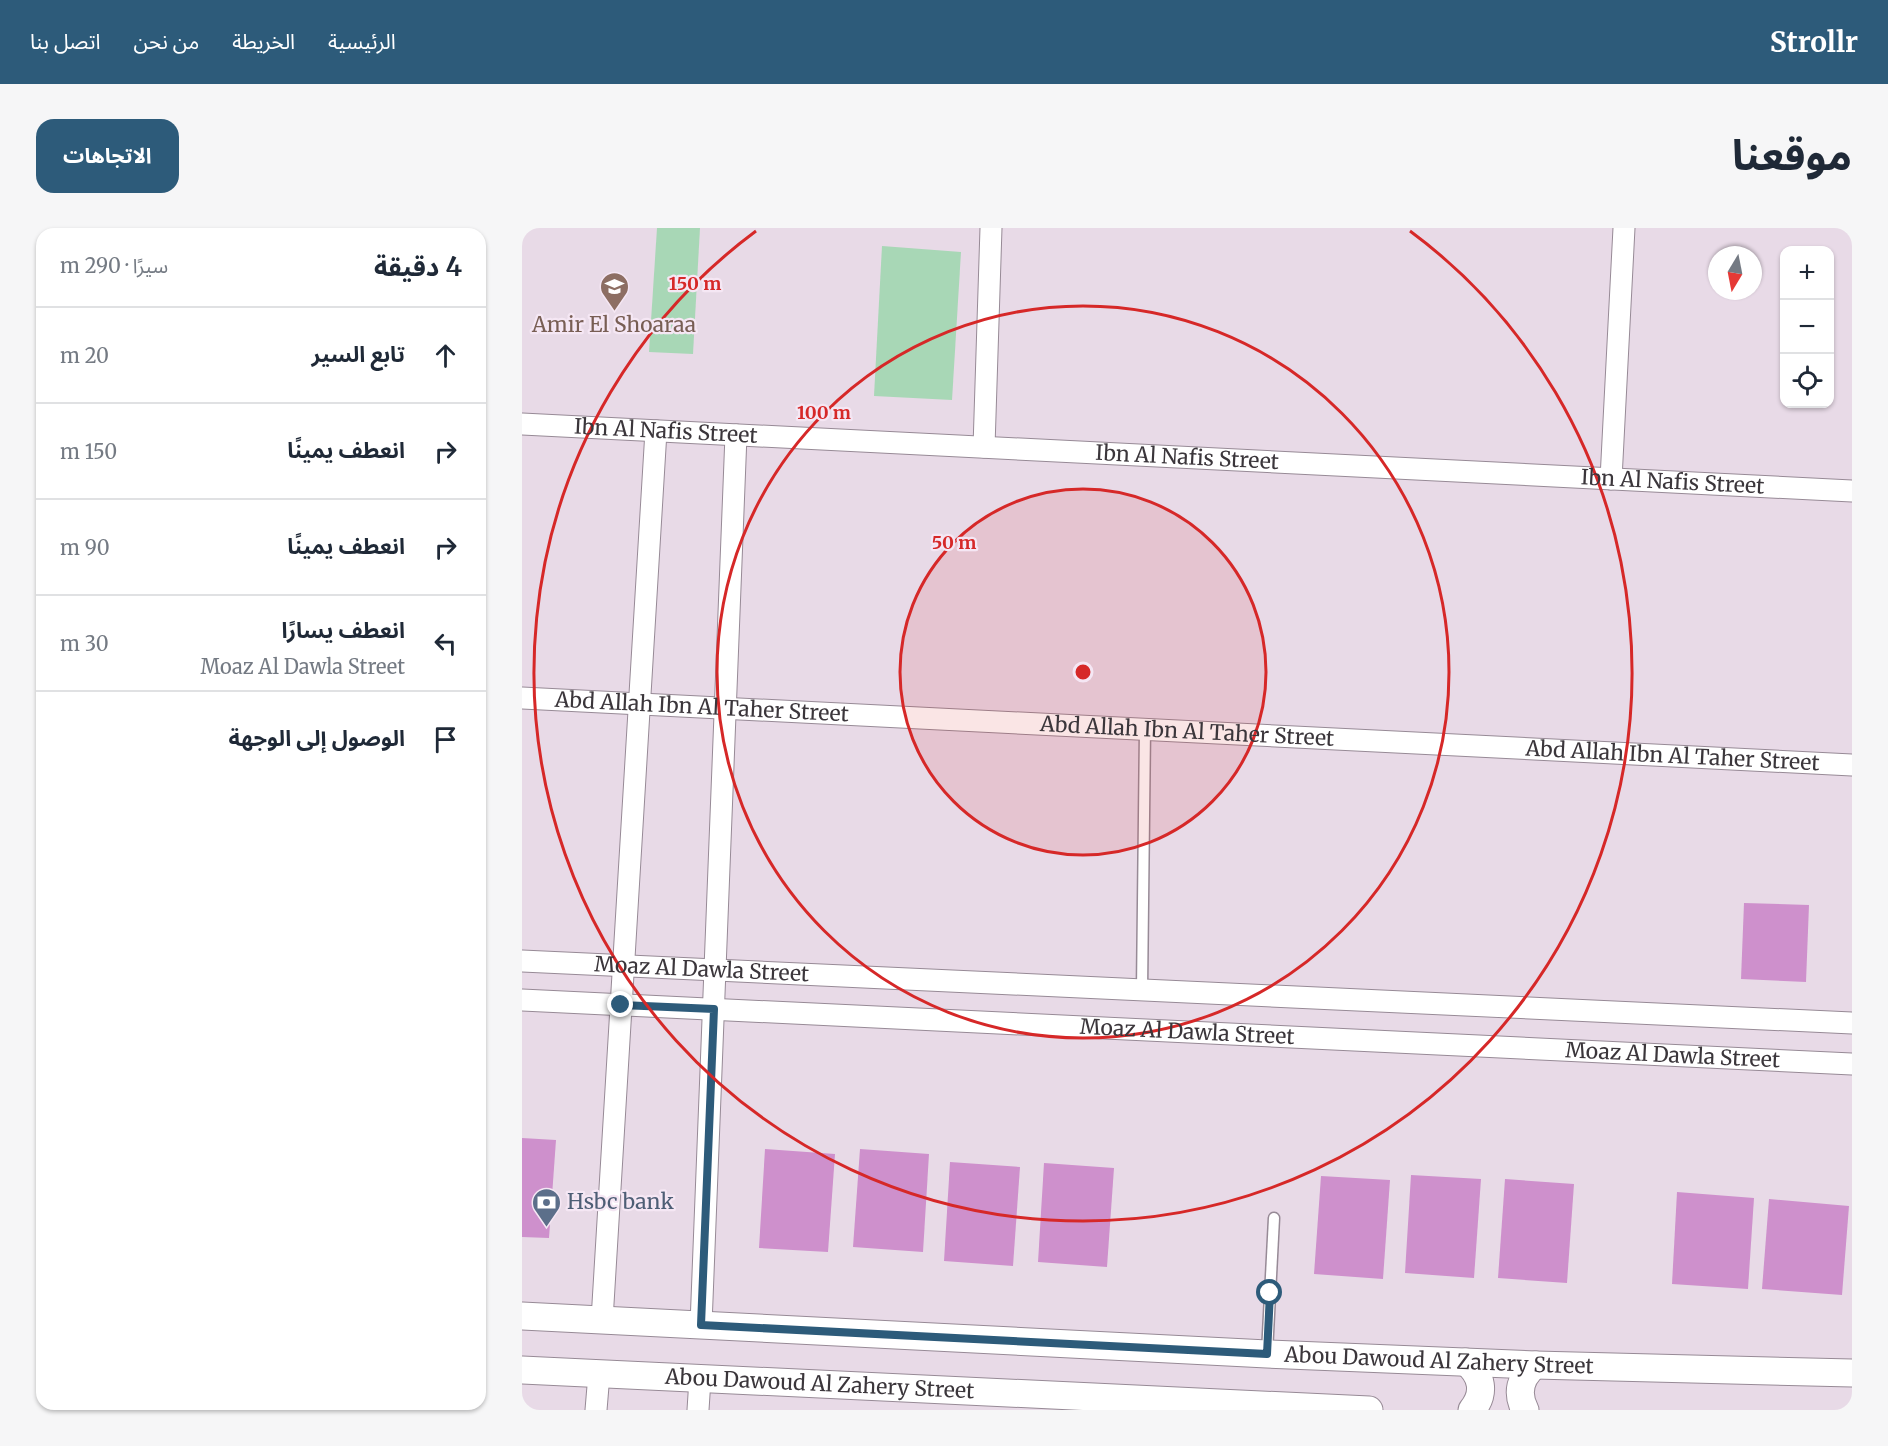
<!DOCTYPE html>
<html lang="ar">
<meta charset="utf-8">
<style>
:root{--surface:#fff;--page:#f6f6f7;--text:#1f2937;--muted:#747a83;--line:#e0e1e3;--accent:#2d5b7a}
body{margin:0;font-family:Merriweather,"Noto Sans Arabic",serif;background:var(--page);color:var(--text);direction:rtl}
.controls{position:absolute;right:18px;top:18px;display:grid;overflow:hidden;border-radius:12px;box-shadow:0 2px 4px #0004}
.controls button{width:54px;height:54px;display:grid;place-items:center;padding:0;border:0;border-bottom:2px solid var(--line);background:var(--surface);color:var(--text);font:30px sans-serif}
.compass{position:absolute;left:1186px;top:18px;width:54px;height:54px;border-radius:50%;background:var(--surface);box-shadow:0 2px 4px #0004;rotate:190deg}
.stop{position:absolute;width:18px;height:18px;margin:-14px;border:4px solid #2d5b7a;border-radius:50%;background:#fff}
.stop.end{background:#2d5b7a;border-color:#fff;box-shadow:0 2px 6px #0008}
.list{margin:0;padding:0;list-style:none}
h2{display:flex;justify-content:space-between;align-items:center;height:78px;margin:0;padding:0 24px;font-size:26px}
h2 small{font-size:20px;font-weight:400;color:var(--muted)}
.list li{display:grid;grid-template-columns:39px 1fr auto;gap:18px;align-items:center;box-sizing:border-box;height:96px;padding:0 24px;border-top:2px solid var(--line)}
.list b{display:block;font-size:22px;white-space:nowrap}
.list p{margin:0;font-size:20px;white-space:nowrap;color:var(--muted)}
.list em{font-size:20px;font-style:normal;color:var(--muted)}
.icon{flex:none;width:33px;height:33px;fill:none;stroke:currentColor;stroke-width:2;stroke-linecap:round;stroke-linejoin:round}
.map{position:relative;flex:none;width:1330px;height:1182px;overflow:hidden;direction:ltr;border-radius:18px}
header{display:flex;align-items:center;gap:36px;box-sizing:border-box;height:84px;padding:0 30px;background:var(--accent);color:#fff}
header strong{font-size:28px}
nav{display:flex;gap:33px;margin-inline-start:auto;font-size:21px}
.intro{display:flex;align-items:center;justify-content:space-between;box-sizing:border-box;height:144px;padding:0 36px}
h1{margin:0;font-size:42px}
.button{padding:15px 27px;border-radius:18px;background:var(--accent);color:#fff;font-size:21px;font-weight:700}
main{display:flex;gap:36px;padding:0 36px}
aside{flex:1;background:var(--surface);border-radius:18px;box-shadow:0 2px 4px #0004}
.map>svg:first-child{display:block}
.green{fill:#a8d7b6}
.building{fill:#ce90cc}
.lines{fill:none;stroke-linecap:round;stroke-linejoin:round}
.service-casing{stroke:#978a96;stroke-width:13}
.minor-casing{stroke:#978a96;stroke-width:23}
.tertiary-casing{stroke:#978a96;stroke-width:29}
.service{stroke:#fff;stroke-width:10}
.minor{stroke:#fff;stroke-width:21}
.tertiary{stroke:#fff;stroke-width:27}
.route{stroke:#2d5b7a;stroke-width:8}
.ring{fill:none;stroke:#d62828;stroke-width:3}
.labels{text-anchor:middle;stroke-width:4.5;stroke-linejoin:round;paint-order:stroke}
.education-label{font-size:21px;fill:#785e54;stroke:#f5e7f4}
.street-label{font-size:21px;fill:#3b363b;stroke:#f5e7f4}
.service-label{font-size:21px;fill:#4e5e75;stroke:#f5e7f4;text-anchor:start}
.centre{fill:#d62828;stroke:#f5e7f4;stroke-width:3}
.ring-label{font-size:18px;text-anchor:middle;font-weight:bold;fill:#d62828;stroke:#f5e7f4;stroke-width:4.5;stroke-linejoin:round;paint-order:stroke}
</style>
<header>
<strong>Strollr</strong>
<nav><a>الرئيسية</a><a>الخريطة</a><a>من نحن</a><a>اتصل بنا</a></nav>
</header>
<div class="intro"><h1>موقعنا</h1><a class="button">الاتجاهات</a></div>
<main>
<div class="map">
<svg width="1330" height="1182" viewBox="0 0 1330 1182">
<rect width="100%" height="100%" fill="#e8dae7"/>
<g class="green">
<path d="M135,0H178L171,126L127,124Z"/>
<path d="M360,18L439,24L430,172L352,168Z"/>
</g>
<g class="building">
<path d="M1222,675L1287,677L1284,754L1219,751Z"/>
<path d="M0,910L34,912L27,1010L0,1009Z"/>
<path d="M243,921L313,926L306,1024L237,1020Z"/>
<path d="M338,921L407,926L401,1024L331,1019Z"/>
<path d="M428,934L498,939L491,1038L422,1033Z"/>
<path d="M522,935L592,940L585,1039L516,1034Z"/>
<path d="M889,947L959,951L952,1050L883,1045Z"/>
<path d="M799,948L868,952L861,1051L792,1046Z"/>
<path d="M983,951L1052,956L1045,1055L976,1050Z"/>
<path d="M1155,964L1232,970L1226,1061L1150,1056Z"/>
<path d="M1247,971L1327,978L1320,1067L1240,1061Z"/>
</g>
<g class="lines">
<defs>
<g id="service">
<path d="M620,762L623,501"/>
<path d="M745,1125L752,990"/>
</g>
<g id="minor">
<path id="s1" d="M0,196L1330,263"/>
<path d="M462,219L469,0"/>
<path d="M1089,251L1102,0"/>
<path id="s2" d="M0,470L1330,537"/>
<path id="s3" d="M0,733L1330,795"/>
<path id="s4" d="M0,772L1330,836"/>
<path d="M80,1092L134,203"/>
<path d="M179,1097L214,207"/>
<path d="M74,1182L77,1146"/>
<path d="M176,1182L178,1151"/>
</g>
<g id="tertiary">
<path id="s5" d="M0,1088L745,1126L1013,1137L1330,1145"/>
<path d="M944,1134C960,1147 964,1165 950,1182"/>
<path id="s6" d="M0,1142L847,1182"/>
<path d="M1003,1182C994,1165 998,1149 1013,1137"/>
</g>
</defs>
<use href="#service" class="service-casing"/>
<use href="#minor" class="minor-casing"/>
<use href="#tertiary" class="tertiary-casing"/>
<use href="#service" class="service"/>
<use href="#minor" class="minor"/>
<use href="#tertiary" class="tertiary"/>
</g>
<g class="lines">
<path class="route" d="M99,777L192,781L179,1097L745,1126L748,1065"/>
</g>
<circle cx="561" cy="444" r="183" fill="#d62828" fill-opacity=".12"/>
<g class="ring">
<circle cx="561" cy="444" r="183"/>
<circle cx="561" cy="444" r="366"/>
<path d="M888 3A549 549 0 1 1 234 3"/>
</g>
<defs>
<symbol id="school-pin" viewBox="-11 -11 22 30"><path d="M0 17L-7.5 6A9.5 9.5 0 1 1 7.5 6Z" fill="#8d6e63" stroke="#f5e7f4"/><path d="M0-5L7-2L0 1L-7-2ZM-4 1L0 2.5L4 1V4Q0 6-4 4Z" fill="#fff"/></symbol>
<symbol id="bank-pin" viewBox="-11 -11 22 30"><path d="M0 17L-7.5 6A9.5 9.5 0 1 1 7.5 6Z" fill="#5c6f8a" stroke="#f5e7f4"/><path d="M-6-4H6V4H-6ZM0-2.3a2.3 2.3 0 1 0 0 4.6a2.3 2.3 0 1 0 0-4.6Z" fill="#fff"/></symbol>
</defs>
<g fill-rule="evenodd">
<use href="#school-pin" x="76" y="42" width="33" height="45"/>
<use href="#bank-pin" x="8" y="958" width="33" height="45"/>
</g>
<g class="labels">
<g class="education-label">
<text x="92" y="104">Amir El Shoaraa</text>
</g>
<g class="street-label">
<text dy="7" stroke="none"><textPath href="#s1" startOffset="144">Ibn Al Nafis Street</textPath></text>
<text dy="7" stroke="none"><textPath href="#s1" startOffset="666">Ibn Al Nafis Street</textPath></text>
<text dy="7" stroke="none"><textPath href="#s1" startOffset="1152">Ibn Al Nafis Street</textPath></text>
<text dy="7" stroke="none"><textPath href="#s2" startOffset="180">Abd Allah Ibn Al Taher Street</textPath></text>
<text dy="7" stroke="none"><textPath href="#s2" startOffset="666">Abd Allah Ibn Al Taher Street</textPath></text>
<text dy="7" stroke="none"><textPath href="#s2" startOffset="1152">Abd Allah Ibn Al Taher Street</textPath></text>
<text dy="7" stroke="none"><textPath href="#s3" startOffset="180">Moaz Al Dawla Street</textPath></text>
<text dy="7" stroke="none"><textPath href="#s4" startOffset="666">Moaz Al Dawla Street</textPath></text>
<text dy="7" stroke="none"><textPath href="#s4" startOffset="1152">Moaz Al Dawla Street</textPath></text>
<text dy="7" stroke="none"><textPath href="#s5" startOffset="918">Abou Dawoud Al Zahery Street</textPath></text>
<text dy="7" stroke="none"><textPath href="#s6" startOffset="298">Abou Dawoud Al Zahery Street</textPath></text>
</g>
<g class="service-label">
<text x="45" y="981">Hsbc bank</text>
</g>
</g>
<circle cx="561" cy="444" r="9" class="centre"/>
<g class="ring-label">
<text x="173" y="62">150 m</text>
<text x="302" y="191">100 m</text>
<text x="432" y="321">50 m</text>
</g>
</svg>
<div class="controls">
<button>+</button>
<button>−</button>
<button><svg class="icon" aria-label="locate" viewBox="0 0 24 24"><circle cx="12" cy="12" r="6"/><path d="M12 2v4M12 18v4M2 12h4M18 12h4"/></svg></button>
</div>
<svg class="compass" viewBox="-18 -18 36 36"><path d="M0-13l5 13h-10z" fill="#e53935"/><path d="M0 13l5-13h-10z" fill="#747a83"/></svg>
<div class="stop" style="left:748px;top:1065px"></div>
<div class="stop end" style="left:99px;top:777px"></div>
</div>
<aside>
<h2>4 دقيقة<small>سيرًا · 290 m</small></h2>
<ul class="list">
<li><svg class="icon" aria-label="ahead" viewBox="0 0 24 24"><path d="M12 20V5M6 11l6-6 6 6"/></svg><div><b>تابع السير</b></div><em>20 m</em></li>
<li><svg class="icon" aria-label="right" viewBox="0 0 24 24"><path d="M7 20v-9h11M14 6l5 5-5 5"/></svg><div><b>انعطف يمينًا</b></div><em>150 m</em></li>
<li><svg class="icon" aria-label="right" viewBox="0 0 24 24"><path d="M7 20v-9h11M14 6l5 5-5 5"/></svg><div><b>انعطف يمينًا</b></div><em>90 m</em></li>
<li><svg class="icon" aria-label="left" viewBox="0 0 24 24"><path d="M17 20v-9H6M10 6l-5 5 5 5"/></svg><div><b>انعطف يسارًا</b><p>Moaz Al Dawla Street</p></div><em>30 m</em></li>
<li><svg class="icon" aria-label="arrive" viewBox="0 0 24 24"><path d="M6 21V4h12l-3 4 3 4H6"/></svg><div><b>الوصول إلى الوجهة</b></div></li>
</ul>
</aside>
</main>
